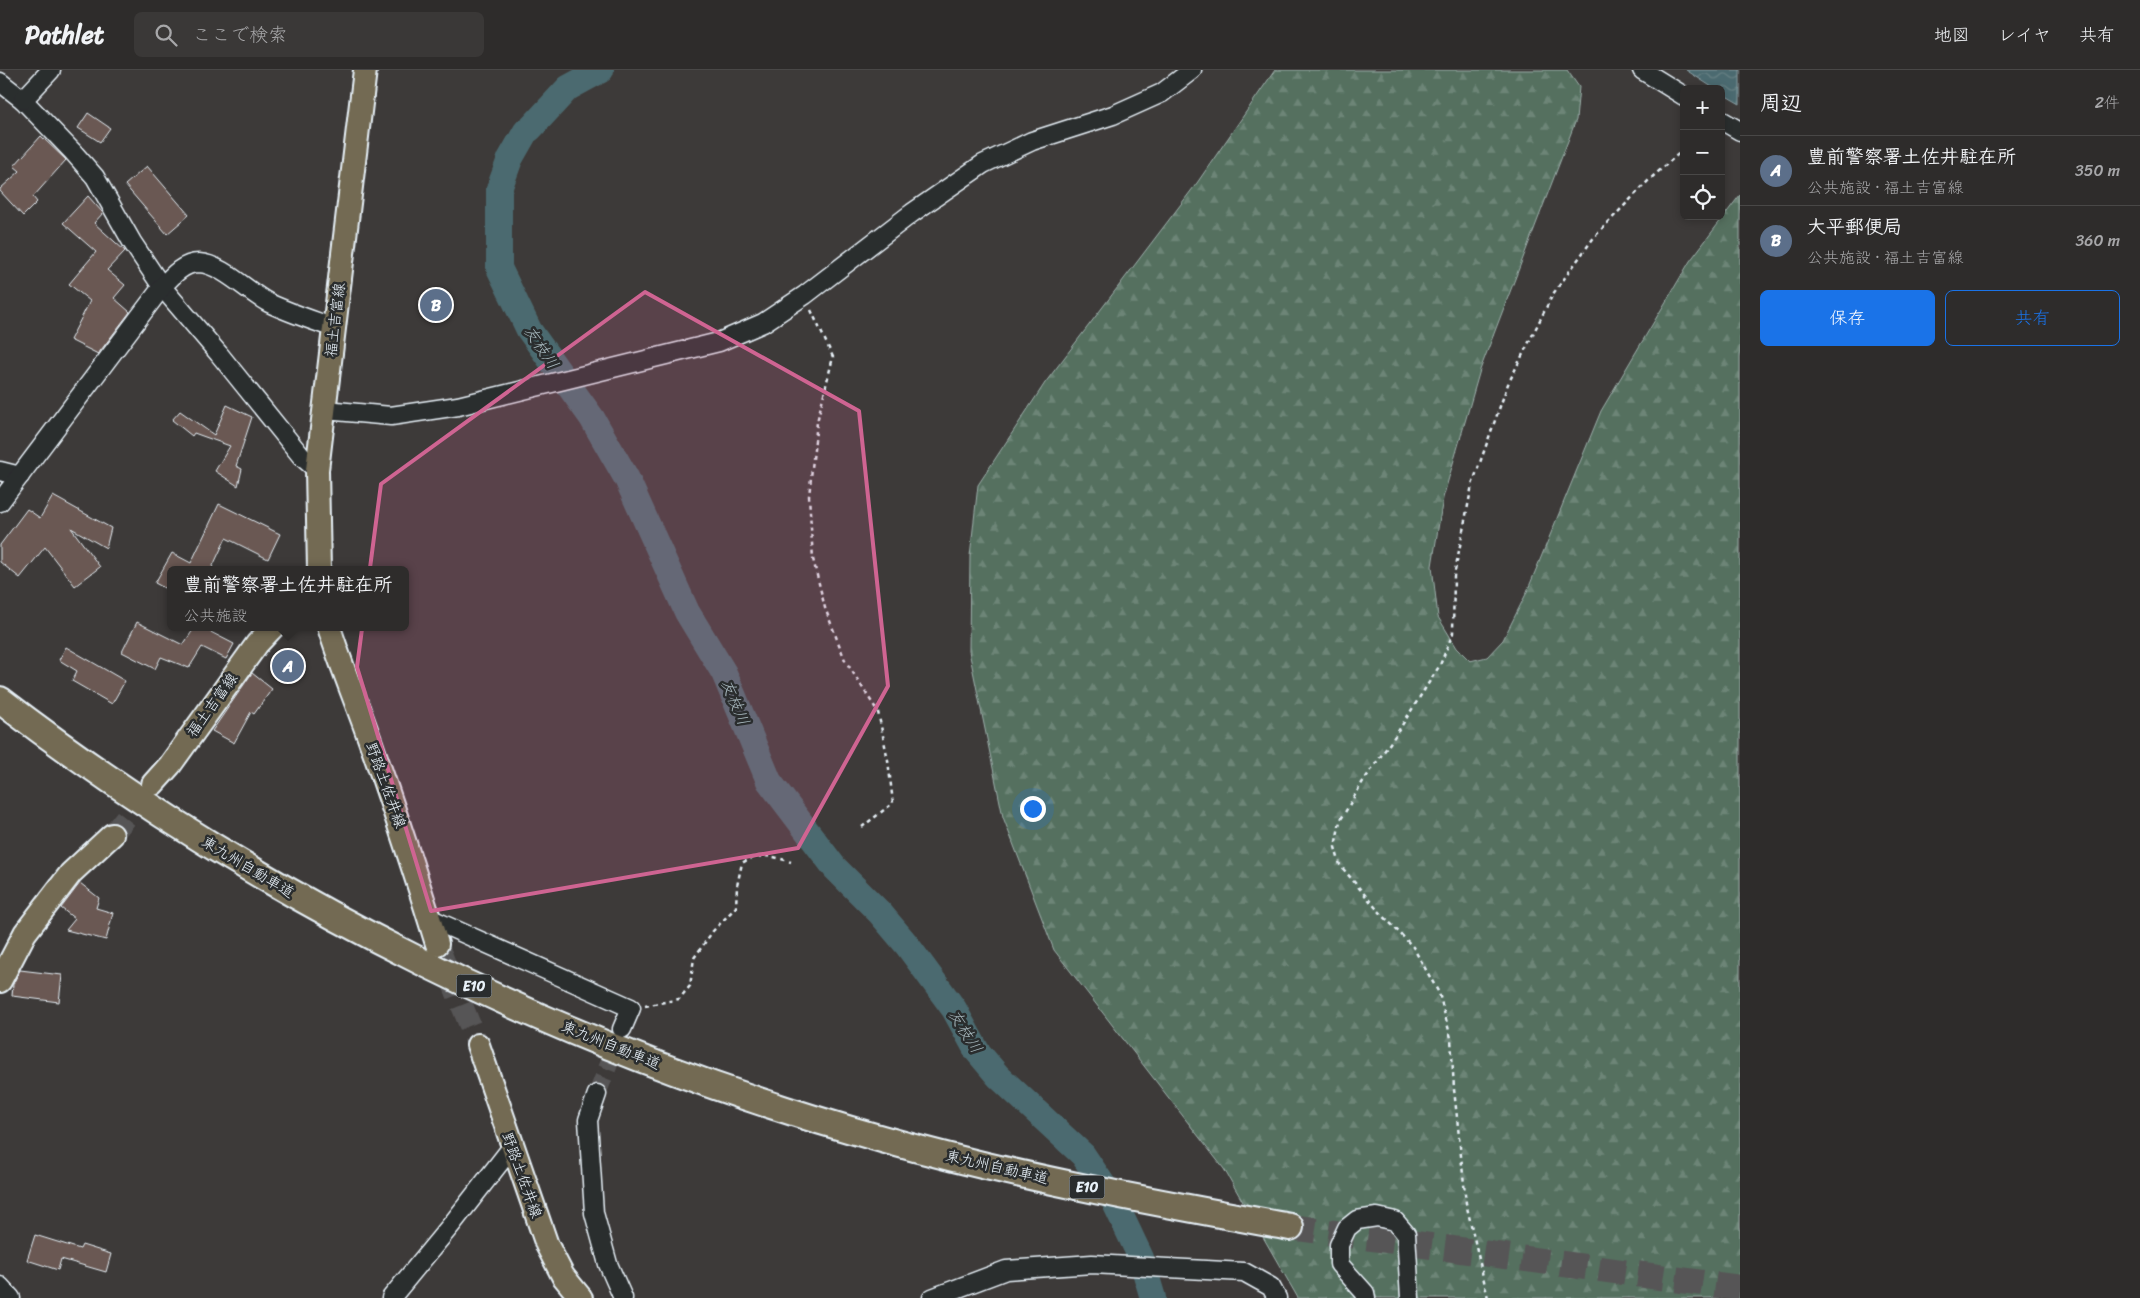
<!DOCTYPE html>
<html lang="ja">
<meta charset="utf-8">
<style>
:root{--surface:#2e2c2b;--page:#3a3837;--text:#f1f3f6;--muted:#a7a7a9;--line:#494847;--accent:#1a73e8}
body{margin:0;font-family:Sriracha,"Klee One",sans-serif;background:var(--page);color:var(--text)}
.controls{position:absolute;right:15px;top:15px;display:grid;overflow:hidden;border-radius:8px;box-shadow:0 2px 8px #0003}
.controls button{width:45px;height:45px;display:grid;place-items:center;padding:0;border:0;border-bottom:1px solid var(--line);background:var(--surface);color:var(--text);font:25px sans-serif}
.you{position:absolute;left:1032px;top:738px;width:18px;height:18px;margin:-12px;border:4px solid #fff;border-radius:50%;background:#1a73e8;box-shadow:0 0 0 8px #1a73e833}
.badge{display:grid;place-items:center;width:32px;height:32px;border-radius:50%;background:var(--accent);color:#fff;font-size:16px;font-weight:700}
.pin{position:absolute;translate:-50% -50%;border:2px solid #fff;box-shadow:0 1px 5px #0006}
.popup{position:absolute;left:167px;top:496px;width:242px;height:65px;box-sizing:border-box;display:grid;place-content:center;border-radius:8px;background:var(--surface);filter:drop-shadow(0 1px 4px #0005);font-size:16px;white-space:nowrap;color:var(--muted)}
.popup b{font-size:19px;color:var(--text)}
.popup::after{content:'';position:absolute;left:50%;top:100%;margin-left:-10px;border:10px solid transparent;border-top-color:var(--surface)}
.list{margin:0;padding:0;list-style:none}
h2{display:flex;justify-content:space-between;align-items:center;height:65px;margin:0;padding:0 20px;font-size:21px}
h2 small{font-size:16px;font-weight:400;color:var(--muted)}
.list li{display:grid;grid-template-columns:32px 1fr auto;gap:15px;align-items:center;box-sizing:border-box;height:70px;padding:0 20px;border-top:1px solid var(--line)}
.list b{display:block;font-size:19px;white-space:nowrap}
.list p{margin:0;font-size:16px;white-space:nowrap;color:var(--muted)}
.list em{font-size:16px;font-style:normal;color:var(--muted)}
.actions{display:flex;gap:10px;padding:15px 20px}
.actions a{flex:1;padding:11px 0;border:1px solid var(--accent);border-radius:8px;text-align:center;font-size:18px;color:var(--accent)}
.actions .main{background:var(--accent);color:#fff}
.icon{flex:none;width:28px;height:28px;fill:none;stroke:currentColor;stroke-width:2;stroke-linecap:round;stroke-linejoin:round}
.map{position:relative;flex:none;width:1740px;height:1228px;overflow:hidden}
header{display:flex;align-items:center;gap:30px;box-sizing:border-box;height:70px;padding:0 25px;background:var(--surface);border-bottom:1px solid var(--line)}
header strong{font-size:24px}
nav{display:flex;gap:28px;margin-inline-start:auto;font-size:18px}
.search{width:350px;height:45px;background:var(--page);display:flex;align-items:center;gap:12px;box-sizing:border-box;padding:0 18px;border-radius:8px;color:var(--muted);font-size:19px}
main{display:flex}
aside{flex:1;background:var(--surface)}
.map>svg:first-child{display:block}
.forest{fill:url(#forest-firs);stroke:#9eb0ac}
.water{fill:url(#water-waves);stroke:#8aa0a6}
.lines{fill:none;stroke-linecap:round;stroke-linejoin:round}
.river{stroke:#4c6a6f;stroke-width:26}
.building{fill:#6a5952;stroke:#e8f1f8}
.minor-tunnel{stroke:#575556;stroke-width:18;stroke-dasharray:18 9;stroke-linecap:butt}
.major-tunnel{stroke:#575556;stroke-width:22;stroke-dasharray:22 11;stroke-linecap:butt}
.highway-tunnel{stroke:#575556;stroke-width:26;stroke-dasharray:26 13;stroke-linecap:butt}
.minor-casing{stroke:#e8f1f8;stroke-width:21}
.major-casing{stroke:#e8f1f8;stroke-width:26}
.highway-casing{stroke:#e8f1f8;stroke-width:30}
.path{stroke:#e8f1f8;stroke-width:2.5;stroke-dasharray:4 4;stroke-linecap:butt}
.minor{stroke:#2a2d2e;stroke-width:18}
.major{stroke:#736b52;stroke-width:22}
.highway{stroke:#736b52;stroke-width:26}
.marked{fill:#cf6492;fill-opacity:0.2;stroke:#cf6492;stroke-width:4;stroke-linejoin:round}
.labels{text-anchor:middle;stroke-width:5;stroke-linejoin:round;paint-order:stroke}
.shield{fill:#2a2d2e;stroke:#afb6bb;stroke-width:1}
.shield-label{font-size:14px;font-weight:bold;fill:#e8f1f8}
.street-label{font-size:15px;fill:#e8f1f8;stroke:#2a2d2e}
.water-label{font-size:16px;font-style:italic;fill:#aabbc1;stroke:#2a2d2e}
</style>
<header>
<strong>Pathlet</strong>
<div class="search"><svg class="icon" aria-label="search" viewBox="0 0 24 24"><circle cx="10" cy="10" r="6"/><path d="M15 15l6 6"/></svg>ここで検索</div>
<nav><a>地図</a><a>レイヤ</a><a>共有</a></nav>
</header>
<main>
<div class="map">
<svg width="1740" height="1228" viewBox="0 0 1740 1228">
<defs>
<pattern id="forest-firs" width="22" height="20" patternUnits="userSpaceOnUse" patternTransform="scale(1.25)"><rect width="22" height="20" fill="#54705f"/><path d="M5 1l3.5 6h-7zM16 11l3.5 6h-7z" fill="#6d8577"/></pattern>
<pattern id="water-waves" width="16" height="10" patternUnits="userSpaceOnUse" patternTransform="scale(1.25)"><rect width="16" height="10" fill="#4c6a6f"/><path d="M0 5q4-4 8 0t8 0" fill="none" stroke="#668084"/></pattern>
</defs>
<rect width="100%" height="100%" fill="#3d3a39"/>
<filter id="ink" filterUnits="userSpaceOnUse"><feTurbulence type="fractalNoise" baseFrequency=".02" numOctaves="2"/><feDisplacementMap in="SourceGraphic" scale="10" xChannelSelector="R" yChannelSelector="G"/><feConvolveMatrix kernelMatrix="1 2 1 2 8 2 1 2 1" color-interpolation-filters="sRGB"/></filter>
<g filter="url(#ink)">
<path class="forest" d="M1275,0H1567L1579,17L1576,50L1480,300L1443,428L1432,496L1438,547L1457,578L1470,591L1487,587L1503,570L1526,524L1601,341L1690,191L1740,125V1228H1298L1224,1099L1054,880L1003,747L969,581L970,486L978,415L1045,313L1197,113Z"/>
<path class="water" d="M1686,0H1740V34L1721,23V19H1715Z"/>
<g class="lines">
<path class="river" d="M601,0L568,18L530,59L526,61L510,89L499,119V198L529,260L592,348L627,409L687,542L724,603L769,711L835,798L880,843L907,875L954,939L977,981L998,1006L1083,1085L1114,1131L1141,1188L1153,1228"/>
</g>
<g class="building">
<path d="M88,43L110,58L100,72L78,58Z"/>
<path d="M41,66L66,90L33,127L37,132L23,146L0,121V119L20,101L14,96Z"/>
<path d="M147,96L189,145L167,164L125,115Z"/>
<path d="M88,126L103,143L94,153L125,181L107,200L125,215L114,228L130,242L98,284L70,270L90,231L69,214L96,182L63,153Z"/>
<path d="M227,335L252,347L236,396L242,399L238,416L215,401L230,376L194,363L192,366L172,350L180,341L214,365Z"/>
<path d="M53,426L111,458L106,478L71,458L100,497L75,516L45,477L20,508L0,492V475L27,439L40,448Z"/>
<path d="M219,434L280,464L268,489L226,468L211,500H170V521L155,513L172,483L191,493Z"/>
<path d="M137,552L183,575L195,557H201L234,574L226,589L202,577L189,598L161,587L155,599L122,582Z"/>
<path d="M66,577L125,611L112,634L72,611L77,601L59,590Z"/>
<path d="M252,603L272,619L254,644L251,642L234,673L212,661Z"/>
<path d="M80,813L99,828L96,838L113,843L106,870L66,860L75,849L61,838Z"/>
<path d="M20,900L62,905L59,932L12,926L13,914Z"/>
<path d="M35,1165L80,1179L82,1175L111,1184L106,1202L61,1189L58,1200L27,1190Z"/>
</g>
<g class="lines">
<path class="minor-tunnel" d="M597,1024L619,969"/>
<g class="major-tunnel">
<path d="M112,765L151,716"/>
<path d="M437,874L478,975"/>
</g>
<path class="highway-tunnel" d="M1290,1157L1740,1218"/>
<defs>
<g id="minor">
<path d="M1642,0L1684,26"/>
<path d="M0,12L23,30L73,82L95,107L132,172L162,217L219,284L302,387L317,400"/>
<path d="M23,30L51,0"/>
<path d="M1721,50L1740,61"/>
<path d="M325,340L391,346L458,336L719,272L763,253L805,225L912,143L983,94L1032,71L1113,45L1162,23L1192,0"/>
<path d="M0,401L20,406"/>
<path d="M0,432L162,217C172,206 183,193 199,193C222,194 249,223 269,233C290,243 312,250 334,258"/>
<path d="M429,848L631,938L622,959"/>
<path d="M597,1024L588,1050L594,1143L608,1194L623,1228"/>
<path d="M0,1216L11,1228"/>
<path d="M391,1228L452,1154L512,1077"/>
<path d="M932,1228L1006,1200L1092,1194L1244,1202L1271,1217L1277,1228"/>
<path d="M1366,1228L1365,1223L1339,1194V1175L1347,1158L1357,1150L1377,1147L1395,1151L1406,1164L1410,1228"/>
</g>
<g id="major">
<path d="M319,500L317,400L365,0"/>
<path d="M329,557C342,599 359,638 373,679C396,744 417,809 437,874"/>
<path d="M153,714L170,695L257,574L273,557"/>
<path d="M0,911L25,863L71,803L112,765"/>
<path d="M478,975L547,1175L563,1206L581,1228"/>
</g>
<path id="highway" d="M0,630C261,830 566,980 882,1069C1016,1107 1154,1132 1290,1157"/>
</defs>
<use href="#minor" class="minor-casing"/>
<use href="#major" class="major-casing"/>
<use href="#highway" class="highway-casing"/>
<g class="path">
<path d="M811,240L833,287L817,352L809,426L813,489L825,538L845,590L878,642L888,690L893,733L862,757"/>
<path d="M645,936L679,929L690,916L694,888L713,861L736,837L737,816L742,793C759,782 773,786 791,792"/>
<path d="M1488,1228L1466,1133L1454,1019L1451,968L1439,923L1413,877L1375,837L1340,795L1335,777L1340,751L1362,713L1397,663L1440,595L1453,563L1454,506L1472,415L1508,314L1553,224L1595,166L1650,109L1684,79"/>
</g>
<use href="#minor" class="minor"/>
<use href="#major" class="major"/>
<use href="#highway" class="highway"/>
</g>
</g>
<path class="marked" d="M645,222L859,341L888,616L798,778L431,841L357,597L381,414Z"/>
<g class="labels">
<g class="shield">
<rect x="456.5" y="904.5" width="35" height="23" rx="4"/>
<rect x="1069.5" y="1105.5" width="35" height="23" rx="4"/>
</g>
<g class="shield-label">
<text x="474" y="921">E10</text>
<text x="1087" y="1122">E10</text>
</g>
<g class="street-label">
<text transform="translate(335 250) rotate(-83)" y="5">福土吉富線</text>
<text transform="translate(212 635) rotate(-54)" y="5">福土吉富線</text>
<text transform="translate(386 715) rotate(70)" y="5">野路土佐井線</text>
<text transform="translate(248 797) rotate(31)" y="5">東九州自動車道</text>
<text transform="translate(611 975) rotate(22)" y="5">東九州自動車道</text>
<text transform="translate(997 1097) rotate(13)" y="5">東九州自動車道</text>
<text transform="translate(522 1105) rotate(70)" y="5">野路土佐井線</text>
</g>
<g class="water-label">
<text transform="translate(542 277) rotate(56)" y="6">友枝川</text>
<text transform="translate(736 632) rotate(67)" y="6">友枝川</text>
<text transform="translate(966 961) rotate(58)" y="6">友枝川</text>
</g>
</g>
</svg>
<div class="controls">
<button>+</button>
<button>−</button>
<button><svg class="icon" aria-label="locate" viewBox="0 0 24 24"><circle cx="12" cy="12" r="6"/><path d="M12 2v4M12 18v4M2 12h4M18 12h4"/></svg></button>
</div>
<div class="you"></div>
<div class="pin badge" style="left:288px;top:596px;background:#5c6f8a">A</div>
<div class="popup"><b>豊前警察署土佐井駐在所</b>公共施設</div>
<div class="pin badge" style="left:436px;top:235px;background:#5c6f8a">B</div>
</div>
<aside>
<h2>周辺<small>2件</small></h2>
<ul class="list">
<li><span class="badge" style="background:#5c6f8a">A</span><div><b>豊前警察署土佐井駐在所</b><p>公共施設 · 福土吉富線</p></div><em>350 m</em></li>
<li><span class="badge" style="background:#5c6f8a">B</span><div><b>大平郵便局</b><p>公共施設 · 福土吉富線</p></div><em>360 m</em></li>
</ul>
<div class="actions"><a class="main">保存</a><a>共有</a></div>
</aside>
</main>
